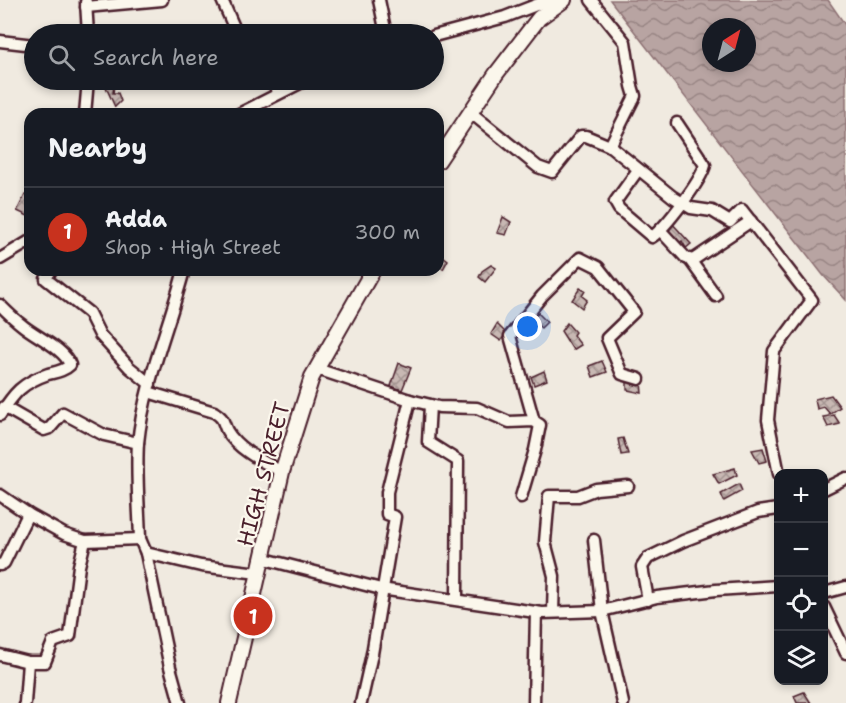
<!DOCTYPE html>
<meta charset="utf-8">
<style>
:root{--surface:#171b24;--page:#242831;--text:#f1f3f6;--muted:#9ea1a6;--line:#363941;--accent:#c8321e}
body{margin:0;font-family:"Shantell Sans",sans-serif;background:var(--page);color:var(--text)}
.controls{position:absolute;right:18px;bottom:18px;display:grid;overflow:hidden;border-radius:12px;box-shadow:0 3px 9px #0003}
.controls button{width:54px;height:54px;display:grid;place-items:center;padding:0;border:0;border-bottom:2px solid var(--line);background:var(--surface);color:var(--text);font:30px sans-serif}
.compass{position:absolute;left:702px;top:18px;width:54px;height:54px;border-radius:50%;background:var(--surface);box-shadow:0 3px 9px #0003;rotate:36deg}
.you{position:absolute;left:528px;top:327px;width:21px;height:21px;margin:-15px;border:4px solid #fff;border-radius:50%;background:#1a73e8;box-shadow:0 0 0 9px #1a73e833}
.badge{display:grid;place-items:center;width:39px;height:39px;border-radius:50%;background:var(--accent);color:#fff;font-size:20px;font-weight:700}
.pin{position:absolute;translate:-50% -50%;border:3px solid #fff;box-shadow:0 2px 6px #0006}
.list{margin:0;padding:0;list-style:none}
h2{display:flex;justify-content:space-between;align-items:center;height:78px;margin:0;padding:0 24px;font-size:26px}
h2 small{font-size:20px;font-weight:400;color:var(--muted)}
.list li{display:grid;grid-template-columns:39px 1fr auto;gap:18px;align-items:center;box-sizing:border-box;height:90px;padding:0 24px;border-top:2px solid var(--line)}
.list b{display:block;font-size:22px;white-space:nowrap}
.list p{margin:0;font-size:20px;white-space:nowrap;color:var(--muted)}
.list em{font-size:20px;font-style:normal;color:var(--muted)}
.icon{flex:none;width:33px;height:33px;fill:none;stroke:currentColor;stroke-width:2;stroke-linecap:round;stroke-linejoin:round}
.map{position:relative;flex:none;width:846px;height:703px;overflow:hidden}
.search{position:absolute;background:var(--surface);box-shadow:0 3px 9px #0003;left:24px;top:24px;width:420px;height:66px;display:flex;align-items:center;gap:15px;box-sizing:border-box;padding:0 21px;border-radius:33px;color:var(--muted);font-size:22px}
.panel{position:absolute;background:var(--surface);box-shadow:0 3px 9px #0003;left:24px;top:108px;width:420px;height:168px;border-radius:18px}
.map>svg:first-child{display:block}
.water{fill:url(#water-waves);stroke:#8c6f72;stroke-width:1.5;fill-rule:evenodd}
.building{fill:url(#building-cross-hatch);stroke:#4a1f2b;stroke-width:1.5}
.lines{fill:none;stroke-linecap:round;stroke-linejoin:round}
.minor-casing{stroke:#4a1f2b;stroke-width:15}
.major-casing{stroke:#4a1f2b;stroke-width:18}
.minor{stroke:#fbf7ec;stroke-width:10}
.major{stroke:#fbf7ec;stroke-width:14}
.labels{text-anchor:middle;stroke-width:4.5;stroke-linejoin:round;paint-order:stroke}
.street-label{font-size:22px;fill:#4a1f2b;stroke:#fbf7ec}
</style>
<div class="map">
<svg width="846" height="703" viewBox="0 0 846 703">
<defs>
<pattern id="water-waves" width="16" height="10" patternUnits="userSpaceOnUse" patternTransform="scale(1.5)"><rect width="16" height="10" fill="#b8a4a2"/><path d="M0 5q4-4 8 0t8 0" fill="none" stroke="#988584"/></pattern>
<pattern id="building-cross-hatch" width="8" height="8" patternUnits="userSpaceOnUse" patternTransform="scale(1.5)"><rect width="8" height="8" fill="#c8b8b3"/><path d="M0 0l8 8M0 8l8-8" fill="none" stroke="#a49592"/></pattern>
</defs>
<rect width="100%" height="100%" fill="#f0eae0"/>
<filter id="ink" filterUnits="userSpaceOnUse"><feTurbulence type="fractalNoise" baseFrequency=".0167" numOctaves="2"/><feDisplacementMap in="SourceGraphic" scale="12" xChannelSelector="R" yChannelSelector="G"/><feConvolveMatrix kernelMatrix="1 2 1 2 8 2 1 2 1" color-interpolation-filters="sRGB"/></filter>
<g filter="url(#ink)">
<path class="water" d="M610,0H828L846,26V300L823,275ZM711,27H747V63H711Z"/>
<g class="building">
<path d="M114,86L113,93H118L121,101L115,107L106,87Z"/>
<path d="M25,195L30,198V212L28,216L17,211Z"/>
<path d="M503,217L511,222L506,235L497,233Z"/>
<path d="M670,221L691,244L686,248L682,241L679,244L663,229Z"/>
<path d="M439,253L448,260L443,269L438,265Z"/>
<path d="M491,265L496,268L485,282L479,277L482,271Z"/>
<path d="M580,288L585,291L582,296L587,300L582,308L572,300Z"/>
<path d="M538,313L547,322L541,328L531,319Z"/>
<path d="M567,323L575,332L573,335L581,345L573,350L561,331Z"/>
<path d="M497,324L506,333L501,341L491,334Z"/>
<path d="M602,361L607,372L593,377L589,366Z"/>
<path d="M399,363L411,368L402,390L391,386Z"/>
<path d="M544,371L547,380L534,385L531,377Z"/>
<path d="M627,381L641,382L642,393L627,390Z"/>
<path d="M831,395L840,407L830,414L824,407L817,409L815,399Z"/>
<path d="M834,415L840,424L828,427L823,417Z"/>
<path d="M623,438L628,454L621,455L618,439Z"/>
<path d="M763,448L767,461L759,463L752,450Z"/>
<path d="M735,468L737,475L719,484L713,474Z"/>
<path d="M739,484L742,491L724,501L721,494Z"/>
<path d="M804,692L811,703H797L794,696Z"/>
</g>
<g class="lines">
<defs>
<g id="minor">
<path d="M222,0L237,34"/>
<path d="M379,0L386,34"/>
<path d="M591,0L625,42L632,86L635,96L610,146"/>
<path d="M86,2L88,34"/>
<path d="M86,7L162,0"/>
<path d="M434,36L505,17L549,0"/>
<path d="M0,41L34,45"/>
<path d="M270,80L280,92"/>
<path d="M470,112L538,167L552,172L581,136H586L610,146L673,197L691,208L712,211L730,222L742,210L812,300L774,351L768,420L779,474"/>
<path d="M85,114L88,80"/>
<path d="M239,114L306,80"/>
<path d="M638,170L615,202L619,209L652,237C666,227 701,181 705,165L677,123"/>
<path d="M660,230L686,258L693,260L751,221"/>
<path d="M0,259L30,241"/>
<path d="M690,260L716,296"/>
<path d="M51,270L46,279L89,313L100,335L129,367L150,384"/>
<path d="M0,305C7,312 14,319 22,325C35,336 65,349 70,365C64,371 56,372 48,374C22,383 14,393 0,415"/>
<path d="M317,369L410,400L439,407L477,408L509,422L534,421L540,425L535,450L521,497"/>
<path d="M148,392L214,412C225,419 222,421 227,431C238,450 264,462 282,472"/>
<path d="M430,405L428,442L458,461L457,597"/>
<path d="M4,407L44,430L50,428L63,413L104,435L138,443"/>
<path d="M534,421L510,336L542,296L580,258L598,267L634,312L607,338L622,374L639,379"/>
<path d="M824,489L846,478"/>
<path d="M0,495L28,514"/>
<path d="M594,540L602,611L623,703"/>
<path d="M146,553L201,566L258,573"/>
<path d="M261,558L381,589L542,613L602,611L657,597L716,590L778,586"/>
<path d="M0,565L4,563L28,514L64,534L85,541L140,539"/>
<path d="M824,593L846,587"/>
<path d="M648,600L642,567L648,558L683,541L758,512L778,509"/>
<path d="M824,607L846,653"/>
<path d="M553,612L554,576L545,542L549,496H578L596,489L628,486"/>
<path d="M0,655L28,662H45L53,642L70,636L79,566L85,541"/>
<path d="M25,703L28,662"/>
<path d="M180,703L170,667L146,553L140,539C139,508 136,474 138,443C144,384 169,327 184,270"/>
<path d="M361,703L372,654L395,517L387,514V492L410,400"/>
<path d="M534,703L536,612"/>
</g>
<g id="major">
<path d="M438,161L496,74L539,18L564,0"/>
<path d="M229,703L282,472L312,377L373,270"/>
</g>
</defs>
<use href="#minor" class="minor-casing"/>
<use href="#major" class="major-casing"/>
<use href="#minor" class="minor"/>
<use href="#major" class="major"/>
</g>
</g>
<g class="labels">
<g class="street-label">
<text transform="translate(263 474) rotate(-75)" y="8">HIGH STREET</text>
</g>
</g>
</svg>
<div class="controls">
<button>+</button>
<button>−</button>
<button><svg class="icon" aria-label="locate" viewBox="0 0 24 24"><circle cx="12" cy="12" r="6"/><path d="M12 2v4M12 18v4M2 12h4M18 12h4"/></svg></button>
<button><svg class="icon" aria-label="layers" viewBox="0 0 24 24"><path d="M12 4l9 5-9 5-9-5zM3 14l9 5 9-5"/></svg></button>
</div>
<svg class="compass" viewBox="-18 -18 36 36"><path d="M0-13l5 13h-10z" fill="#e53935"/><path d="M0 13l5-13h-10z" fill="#9ea1a6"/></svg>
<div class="you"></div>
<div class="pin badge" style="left:253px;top:616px">1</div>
<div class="search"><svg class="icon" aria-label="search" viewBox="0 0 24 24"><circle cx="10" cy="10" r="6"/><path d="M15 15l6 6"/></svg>Search here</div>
<section class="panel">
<h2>Nearby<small></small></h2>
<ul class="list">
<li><span class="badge">1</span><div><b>Adda</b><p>Shop · High Street</p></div><em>300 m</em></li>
</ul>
</section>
</div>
